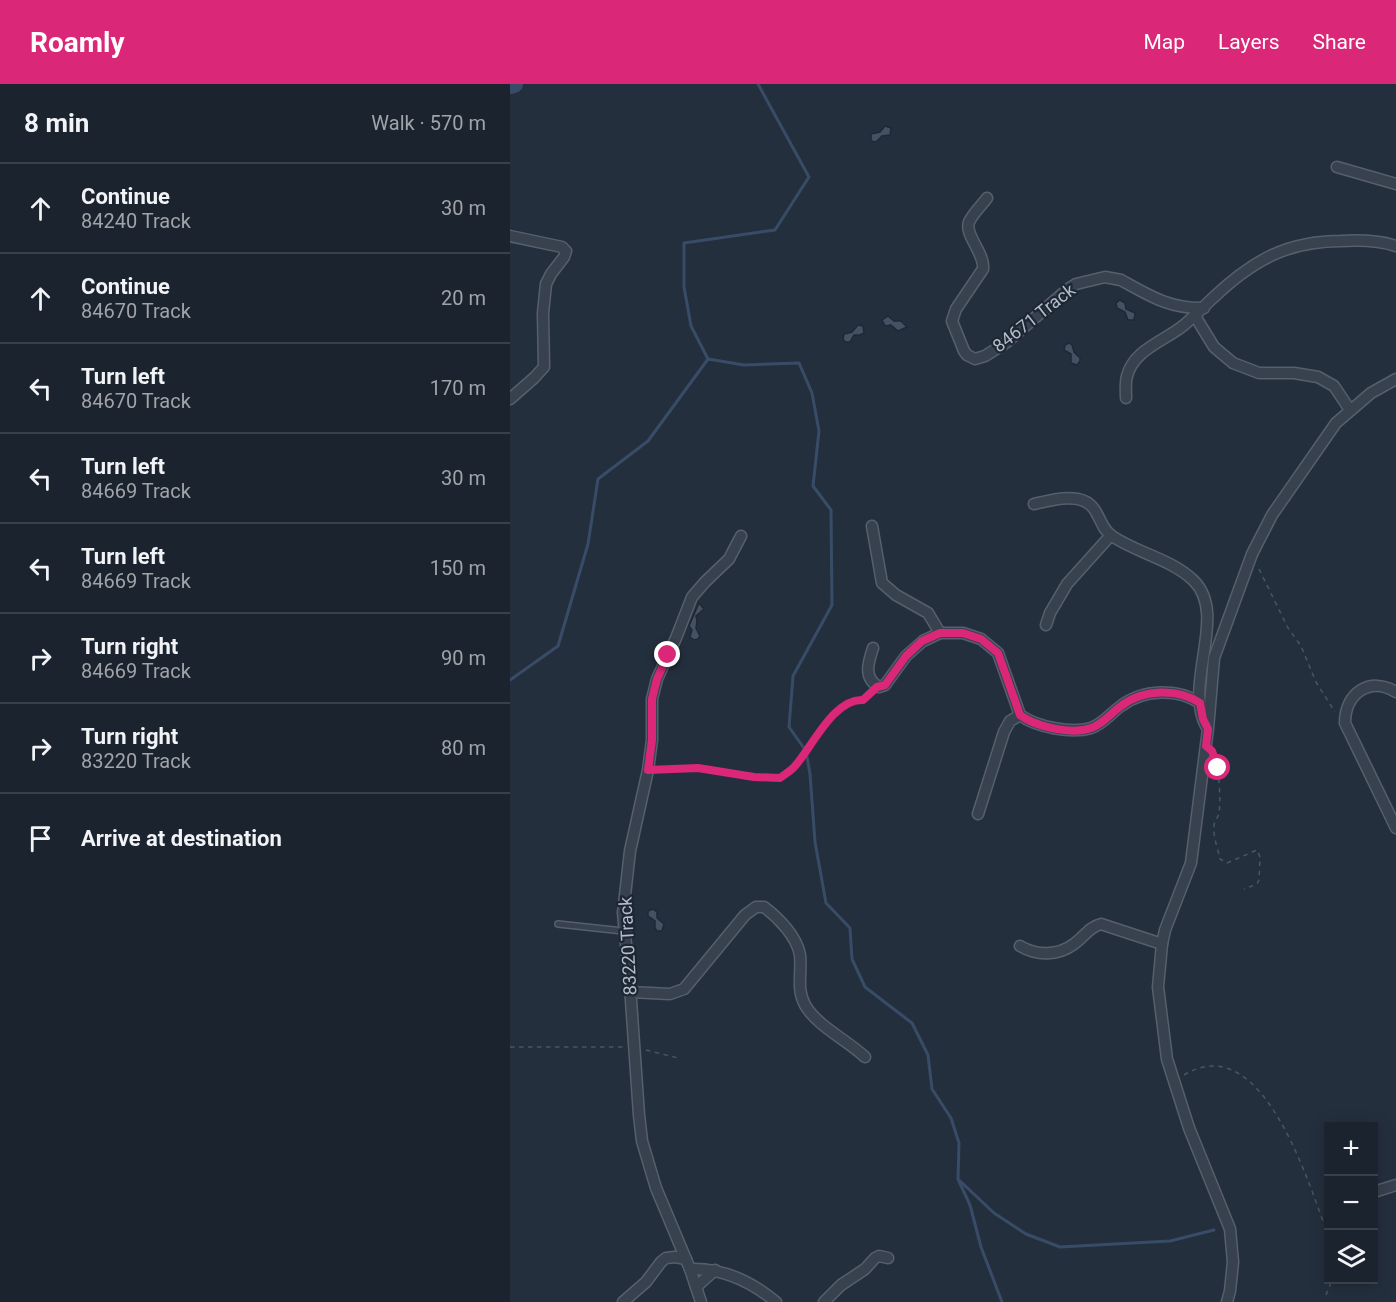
<!DOCTYPE html>
<meta charset="utf-8">
<style>
:root{--surface:#1b232e;--page:#282f3a;--text:#f1f3f6;--muted:#a0a4aa;--line:#39404a;--accent:#db2777}
body{margin:0;font-family:Roboto,sans-serif;background:var(--page);color:var(--text)}
.controls{position:absolute;right:18px;bottom:18px;display:grid;overflow:hidden;border-radius:0px;box-shadow:0 3px 15px #0003}
.controls button{width:54px;height:54px;display:grid;place-items:center;padding:0;border:0;border-bottom:2px solid var(--line);background:var(--surface);color:var(--text);font:30px sans-serif}
.stop{position:absolute;width:18px;height:18px;margin:-14px;border:4px solid #db2777;border-radius:50%;background:#fff}
.stop.end{background:#db2777;border-color:#fff;box-shadow:0 2px 6px #0008}
.list{margin:0;padding:0;list-style:none}
h2{display:flex;justify-content:space-between;align-items:center;height:78px;margin:0;padding:0 24px;font-size:26px}
h2 small{font-size:20px;font-weight:400;color:var(--muted)}
.list li{display:grid;grid-template-columns:39px 1fr auto;gap:18px;align-items:center;box-sizing:border-box;height:90px;padding:0 24px;border-top:2px solid var(--line)}
.list b{display:block;font-size:22px;white-space:nowrap}
.list p{margin:0;font-size:20px;white-space:nowrap;color:var(--muted)}
.list em{font-size:20px;font-style:normal;color:var(--muted)}
.icon{flex:none;width:33px;height:33px;fill:none;stroke:currentColor;stroke-width:2;stroke-linecap:round;stroke-linejoin:round}
.map{position:relative;flex:none;width:886px;height:1218px;overflow:hidden}
header{display:flex;align-items:center;gap:36px;box-sizing:border-box;height:84px;padding:0 30px;background:var(--accent);color:#fff}
header strong{font-size:28px}
nav{display:flex;gap:33px;margin-inline-start:auto;font-size:21px}
main{display:flex}
aside{flex:1;background:var(--surface)}
.map>svg:first-child{display:block}
.lines{fill:none;stroke-linecap:round;stroke-linejoin:round}
.stream{stroke:#394c67;stroke-width:3}
.river{stroke:#394c67;stroke-width:18}
.building{fill:#455162;stroke:#1f2835;stroke-width:1.5}
.service-casing{stroke:#565f6c;stroke-width:8}
.minor-casing{stroke:#565f6c;stroke-width:13}
.path{stroke:#44595c;stroke-width:1.5;stroke-dasharray:4.5 4.5;stroke-linecap:butt}
.service{stroke:#38414e;stroke-width:5}
.minor{stroke:#38414e;stroke-width:10}
.route{stroke:#db2777;stroke-width:8}
.labels{text-anchor:middle;stroke-width:4.5;stroke-linejoin:round;paint-order:stroke}
.street-label{font-size:18px;fill:#b4bcc9;stroke:#1d2633}
</style>
<header>
<strong>Roamly</strong>
<nav><a>Map</a><a>Layers</a><a>Share</a></nav>
</header>
<main>
<aside>
<h2>8 min<small>Walk · 570 m</small></h2>
<ul class="list">
<li><svg class="icon" aria-label="ahead" viewBox="0 0 24 24"><path d="M12 20V5M6 11l6-6 6 6"/></svg><div><b>Continue</b><p>84240 Track</p></div><em>30 m</em></li>
<li><svg class="icon" aria-label="ahead" viewBox="0 0 24 24"><path d="M12 20V5M6 11l6-6 6 6"/></svg><div><b>Continue</b><p>84670 Track</p></div><em>20 m</em></li>
<li><svg class="icon" aria-label="left" viewBox="0 0 24 24"><path d="M17 20v-9H6M10 6l-5 5 5 5"/></svg><div><b>Turn left</b><p>84670 Track</p></div><em>170 m</em></li>
<li><svg class="icon" aria-label="left" viewBox="0 0 24 24"><path d="M17 20v-9H6M10 6l-5 5 5 5"/></svg><div><b>Turn left</b><p>84669 Track</p></div><em>30 m</em></li>
<li><svg class="icon" aria-label="left" viewBox="0 0 24 24"><path d="M17 20v-9H6M10 6l-5 5 5 5"/></svg><div><b>Turn left</b><p>84669 Track</p></div><em>150 m</em></li>
<li><svg class="icon" aria-label="right" viewBox="0 0 24 24"><path d="M7 20v-9h11M14 6l5 5-5 5"/></svg><div><b>Turn right</b><p>84669 Track</p></div><em>90 m</em></li>
<li><svg class="icon" aria-label="right" viewBox="0 0 24 24"><path d="M7 20v-9h11M14 6l5 5-5 5"/></svg><div><b>Turn right</b><p>83220 Track</p></div><em>80 m</em></li>
<li><svg class="icon" aria-label="arrive" viewBox="0 0 24 24"><path d="M6 21V4h12l-3 4 3 4H6"/></svg><div><b>Arrive at destination</b></div></li>
</ul>
</aside>
<div class="map">
<svg width="886" height="1218" viewBox="0 0 886 1218">
<rect width="100%" height="100%" fill="#242f3e"/>
<g class="lines">
<g class="stream">
<path d="M248,0L299,93L265,146L174,159V203L181,242L198,275L234,281L289,279L302,309L309,347L303,402L321,426L322,521L283,592L279,643L296,667L300,690L305,758L316,819L340,844L342,875L355,903L402,939L418,971L422,1005L441,1034L449,1059L448,1095L460,1121L471,1163L492,1218"/>
<path d="M0,596L48,562L78,460L88,395L138,357L198,275"/>
<path d="M450,1097L484,1129L516,1150L550,1163L660,1157L704,1146"/>
</g>
<path class="river" d="M0,1L4,0"/>
</g>
<g class="building">
<path d="M375,42L381,44L380,51L372,52L366,58L361,57V50L370,48Z"/>
<path d="M610,216L615,219L616,225L625,229L624,236H618L615,228L607,224L606,219Z"/>
<path d="M378,232L384,237H391L397,243L388,247L381,241L375,242L372,236Z"/>
<path d="M348,241L353,242L354,249L350,251H344L340,258H335L333,255L334,250L342,248Z"/>
<path d="M559,259L562,261L564,268L570,274V277L567,281L561,279V270L554,266L555,261Z"/>
<path d="M189,519L194,525L186,532L187,537L186,544L190,552L188,555L184,556L180,553L182,546L179,542Z"/>
<path d="M143,825L147,828V834L154,840L152,847H147L145,844V837L138,832V827Z"/>
</g>
<g class="lines">
<defs>
<path id="service" d="M48,840L113,847"/>
<g id="minor">
<path d="M827,83L886,100"/>
<path d="M477,114C472,121 463,129 459,138C454,151 475,169 473,185L446,225L442,237L454,267L457,271L465,275L475,272L497,258L558,205L566,200L595,193L611,196C640,212 660,225 694,224"/>
<path d="M0,152L52,163L56,167L54,173L41,190L36,200L33,229L34,283L24,294L0,315"/>
<path d="M685,232L704,263L723,279L749,289H784L808,293L824,302L840,326"/>
<path d="M616,314C616,307 615,299 617,292C624,265 655,257 674,241C685,232 694,222 704,213C743,176 778,157 831,157C850,156 868,156 886,162"/>
<path d="M524,420C541,416 572,407 584,425C591,435 592,445 602,452C627,469 661,475 683,496C719,530 673,599 696,642"/>
<path d="M362,442L372,499L386,511L418,529L430,549"/>
<path d="M536,541L540,529L557,500L601,451"/>
<path d="M363,564C358,579 353,594 369,603L375,601L396,572L413,557L430,549H453L471,555L488,569L510,631C526,643 562,650 581,644C593,640 601,629 611,622C633,605 668,604 690,619"/>
<path d="M886,608C860,592 835,609 835,639L886,744"/>
<path d="M468,730L494,648L500,637L510,631"/>
<path d="M510,862C527,872 548,872 564,860C574,853 579,843 591,840L652,860"/>
<path d="M120,908L160,910L174,905L235,831L246,823H254C269,834 287,853 290,871C292,890 286,904 295,921C307,942 337,956 355,973"/>
<path d="M864,1108L886,1101"/>
<path d="M180,1185C212,1184 242,1198 266,1218"/>
<path d="M186,1203L205,1186"/>
<path d="M113,1218L136,1198L151,1178L156,1174L165,1173L176,1175"/>
<path d="M191,1218L180,1185L146,1104L132,1057L129,1031L120,902L113,829L120,767L138,686L142,656V615L147,595L166,554L182,513L195,498L219,475L231,452"/>
<path d="M314,1218L331,1201L355,1185L365,1174L369,1172L378,1174"/>
<path d="M717,1218L720,1207L723,1178L720,1145L679,1044L657,975L648,903L652,860L655,846L681,779L698,645L704,574L742,470L762,431L826,339L861,309L886,295"/>
</g>
</defs>
<use href="#service" class="service-casing"/>
<use href="#minor" class="minor-casing"/>
<g class="path">
<path d="M749,485L778,544L791,562L806,598L825,628"/>
<path d="M706,677C709,687 711,718 709,729C708,734 704,737 704,742C703,753 708,765 710,775L717,779L747,766L750,773L749,796L747,800L734,805"/>
<path d="M148,686L188,684L244,693L270,694C275,690 281,687 285,682C302,663 324,614 353,616L360,610"/>
<path d="M0,963H113"/>
<path d="M136,966L168,974"/>
<path d="M674,991C753,943 799,1101 818,1151"/>
<path d="M816,1211L822,1196"/>
</g>
<use href="#service" class="service"/>
<use href="#minor" class="minor"/>
</g>
<g class="lines">
<path class="route" d="M158,571L147,595L142,615V656L138,686L188,684L244,693L270,694C275,690 281,687 285,682C302,663 324,614 353,616L367,603L375,601L396,572L412,557L430,549H453L471,555L488,569L510,631C526,643 562,651 581,644C593,640 601,629 611,622C633,605 668,604 690,619L693,635L698,645L696,662L702,667L708,684"/>
</g>
<g class="labels">
<g class="street-label">
<text transform="translate(524 234) rotate(-38)" y="6">84671 Track</text>
<text transform="translate(118 862) rotate(-93)" y="6">83220 Track</text>
</g>
</g>
</svg>
<div class="controls">
<button>+</button>
<button>−</button>
<button><svg class="icon" aria-label="layers" viewBox="0 0 24 24"><path d="M12 4l9 5-9 5-9-5zM3 14l9 5 9-5"/></svg></button>
</div>
<div class="stop" style="left:708px;top:684px"></div>
<div class="stop end" style="left:158px;top:571px"></div>
</div>
</main>
